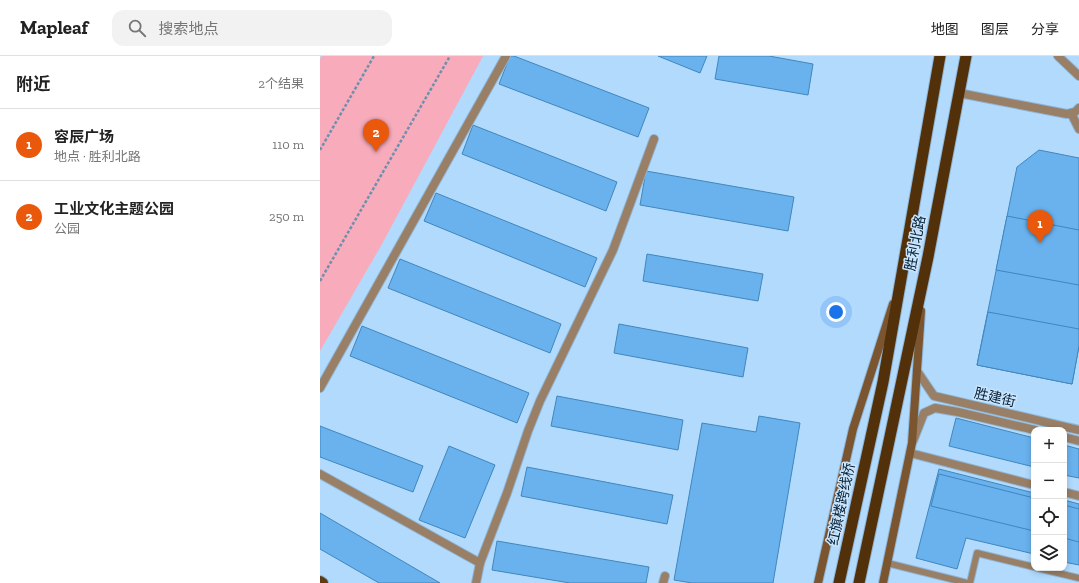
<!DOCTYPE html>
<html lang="zh">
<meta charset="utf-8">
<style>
:root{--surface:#fff;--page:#f2f2f2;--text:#222;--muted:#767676;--line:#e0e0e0;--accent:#ea580c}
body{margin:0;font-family:"Zilla Slab","Noto Sans SC",serif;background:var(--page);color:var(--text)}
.controls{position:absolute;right:12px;bottom:12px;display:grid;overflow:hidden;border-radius:8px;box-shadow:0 2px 6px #0003}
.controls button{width:36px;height:36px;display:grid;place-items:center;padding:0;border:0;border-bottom:1px solid var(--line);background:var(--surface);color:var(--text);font:20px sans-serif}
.you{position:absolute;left:516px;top:256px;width:14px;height:14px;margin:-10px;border:3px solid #fff;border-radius:50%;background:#1a73e8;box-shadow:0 0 0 6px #1a73e833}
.badge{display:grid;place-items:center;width:26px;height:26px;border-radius:50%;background:var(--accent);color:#fff;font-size:13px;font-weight:700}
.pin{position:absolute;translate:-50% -33px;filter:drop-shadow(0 1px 2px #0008)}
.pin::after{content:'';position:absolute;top:21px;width:14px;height:12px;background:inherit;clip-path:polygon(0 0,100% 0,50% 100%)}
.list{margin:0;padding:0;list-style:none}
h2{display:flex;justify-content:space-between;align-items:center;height:52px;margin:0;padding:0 16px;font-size:17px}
h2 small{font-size:13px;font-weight:400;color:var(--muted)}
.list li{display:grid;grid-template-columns:26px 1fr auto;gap:12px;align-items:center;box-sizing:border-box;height:72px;padding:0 16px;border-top:1px solid var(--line)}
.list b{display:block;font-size:15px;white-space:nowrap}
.list p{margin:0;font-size:13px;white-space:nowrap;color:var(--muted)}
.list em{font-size:13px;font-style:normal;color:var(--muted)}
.icon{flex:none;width:22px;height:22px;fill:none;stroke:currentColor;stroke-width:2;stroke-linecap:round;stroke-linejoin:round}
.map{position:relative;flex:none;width:759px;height:527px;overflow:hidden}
header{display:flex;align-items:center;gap:24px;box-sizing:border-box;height:56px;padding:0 20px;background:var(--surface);border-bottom:1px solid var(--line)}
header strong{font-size:19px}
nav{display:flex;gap:22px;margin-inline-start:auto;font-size:14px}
.search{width:280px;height:36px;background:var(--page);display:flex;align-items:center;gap:10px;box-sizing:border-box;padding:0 14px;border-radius:12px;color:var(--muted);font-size:15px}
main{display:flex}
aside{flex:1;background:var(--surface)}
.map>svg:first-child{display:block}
.green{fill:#f7abbb}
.building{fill:#69b2ee;stroke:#4186bc}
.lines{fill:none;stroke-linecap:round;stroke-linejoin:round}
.service-casing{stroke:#8fb5d5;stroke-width:8}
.pedestrian-casing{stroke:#8fb5d5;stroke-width:10}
.minor-casing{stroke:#8fb5d5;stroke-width:10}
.tertiary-casing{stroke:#8fb5d5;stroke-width:10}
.secondary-casing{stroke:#8fb5d5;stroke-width:10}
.primary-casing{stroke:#8fb5d5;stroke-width:12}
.trunk-casing{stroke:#8fb5d5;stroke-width:13}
.path{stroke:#6d90ae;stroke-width:2.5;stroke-dasharray:3 2;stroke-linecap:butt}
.service{stroke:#997f66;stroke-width:6}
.pedestrian{stroke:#997f66;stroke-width:8}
.minor{stroke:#997f66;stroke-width:8}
.tertiary{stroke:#997f66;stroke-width:8}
.secondary{stroke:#7b552f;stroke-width:8}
.primary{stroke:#5f3b13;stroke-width:10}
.trunk{stroke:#52300a;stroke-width:11}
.labels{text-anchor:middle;stroke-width:3;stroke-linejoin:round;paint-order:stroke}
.street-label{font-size:14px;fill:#042137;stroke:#cbe5fd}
</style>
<header>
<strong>Mapleaf</strong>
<div class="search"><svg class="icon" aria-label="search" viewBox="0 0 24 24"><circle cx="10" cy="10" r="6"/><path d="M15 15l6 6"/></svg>搜索地点</div>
<nav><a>地图</a><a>图层</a><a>分享</a></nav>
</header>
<main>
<aside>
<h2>附近<small>2个结果</small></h2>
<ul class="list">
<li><span class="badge">1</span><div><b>容辰广场</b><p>地点 · 胜利北路</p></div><em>110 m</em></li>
<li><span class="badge">2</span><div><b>工业文化主题公园</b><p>公园</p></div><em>250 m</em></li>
</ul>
</aside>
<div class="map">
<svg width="759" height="527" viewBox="0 0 759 527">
<rect width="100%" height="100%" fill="#b2dafd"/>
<path class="green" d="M2,0H163L62,188L0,295V3Z"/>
<g class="building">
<path d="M190,0H194L329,52L318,81L179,28Z"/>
<path d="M338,0H387L380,17Z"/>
<path d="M399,0H449L493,8L488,39L395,23Z"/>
<path d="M153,69L297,126L286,155L142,98Z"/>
<path d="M719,94L759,102V290L752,328L657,309L697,111Z"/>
<path d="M326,115L474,141L468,175L320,149Z"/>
<path d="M116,137L277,202L265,231L104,165Z"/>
<path d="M687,160L759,174V229L676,214Z"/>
<path d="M327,198L443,218L438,245L323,225Z"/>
<path d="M80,203L241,268L230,297L68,232Z"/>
<path d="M668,256L759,273V290L752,328L657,309Z"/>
<path d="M299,268L428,292L423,321L294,297Z"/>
<path d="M42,270L209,337L197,367L30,300Z"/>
<path d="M237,340L363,364L358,394L231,370Z"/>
<path d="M439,360L480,367L453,527H372L354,524L382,367L436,376Z"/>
<path d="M636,362L714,382V411L629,390Z"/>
<path d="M0,370L103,410L93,436L0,401Z"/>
<path d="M744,389L759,393V422L744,419Z"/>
<path d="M129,390L175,409L145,482L99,464Z"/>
<path d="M207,411L353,439L347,468L201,440Z"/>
<path d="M619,413L714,437V498L646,482L637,513L596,502Z"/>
<path d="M619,418L714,442V475L611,450Z"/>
<path d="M744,444L759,448V509L744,506Z"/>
<path d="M744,449L759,453V486L744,482Z"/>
<path d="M0,457L120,527H59L0,493Z"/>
<path d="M177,485L329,511L326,527H250L172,514Z"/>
</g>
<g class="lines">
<defs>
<g id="service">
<path d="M567,507L647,527"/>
<path d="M717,512L759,522"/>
<path d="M650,527L657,497L714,511"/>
</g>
<g id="pedestrian">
<path d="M590,397L714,429"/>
<path d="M744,436L759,440"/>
</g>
<g id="minor">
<path d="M0,332L186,0"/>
<path d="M0,418L160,507"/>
<path d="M156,527L160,507L187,437L208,375L220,345L293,194L334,83"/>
<path d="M343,527L345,520"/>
</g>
<g id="tertiary">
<path d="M738,0L759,20"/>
<path d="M639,37L747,58L755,56L759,52"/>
<path d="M751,57L759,73"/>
<path d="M597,315L614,340L759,374"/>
<path d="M744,381L759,385"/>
<path d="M593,385L604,357L615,352L638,356L715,374"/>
</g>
<g id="secondary">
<path d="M498,527L533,373L573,248"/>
<path d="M563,527L592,387L601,255"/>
</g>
<path id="primary" d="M0,525L3,527"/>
<g id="trunk">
<path d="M519,527L563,326L620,0"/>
<path d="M539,527L608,201L646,0"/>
</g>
</defs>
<use href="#service" class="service-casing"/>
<use href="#pedestrian" class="pedestrian-casing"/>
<use href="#minor" class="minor-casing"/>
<use href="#tertiary" class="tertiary-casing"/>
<use href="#secondary" class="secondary-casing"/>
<use href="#primary" class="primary-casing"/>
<use href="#trunk" class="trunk-casing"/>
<g class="path">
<path d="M0,94L54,0"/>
<path d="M0,225L130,0"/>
</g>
<use href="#service" class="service"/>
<use href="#pedestrian" class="pedestrian"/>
<use href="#minor" class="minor"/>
<use href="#tertiary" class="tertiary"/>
<use href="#secondary" class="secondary"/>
<use href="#primary" class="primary"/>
<use href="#trunk" class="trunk"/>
</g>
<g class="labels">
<g class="street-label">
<text transform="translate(595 187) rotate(-79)" y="5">胜利北路</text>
<text transform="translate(675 341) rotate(13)" y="5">胜建街</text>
<text transform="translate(521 448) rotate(-78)" y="5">红旗楼跨线桥</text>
</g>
</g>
</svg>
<div class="controls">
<button>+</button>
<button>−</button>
<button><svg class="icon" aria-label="locate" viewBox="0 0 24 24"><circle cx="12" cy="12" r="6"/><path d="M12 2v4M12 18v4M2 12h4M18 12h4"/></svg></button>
<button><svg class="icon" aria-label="layers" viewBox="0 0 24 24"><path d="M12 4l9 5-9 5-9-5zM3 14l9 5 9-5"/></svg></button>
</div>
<div class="you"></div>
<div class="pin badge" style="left:720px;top:187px">1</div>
<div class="pin badge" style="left:56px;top:96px">2</div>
</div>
</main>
